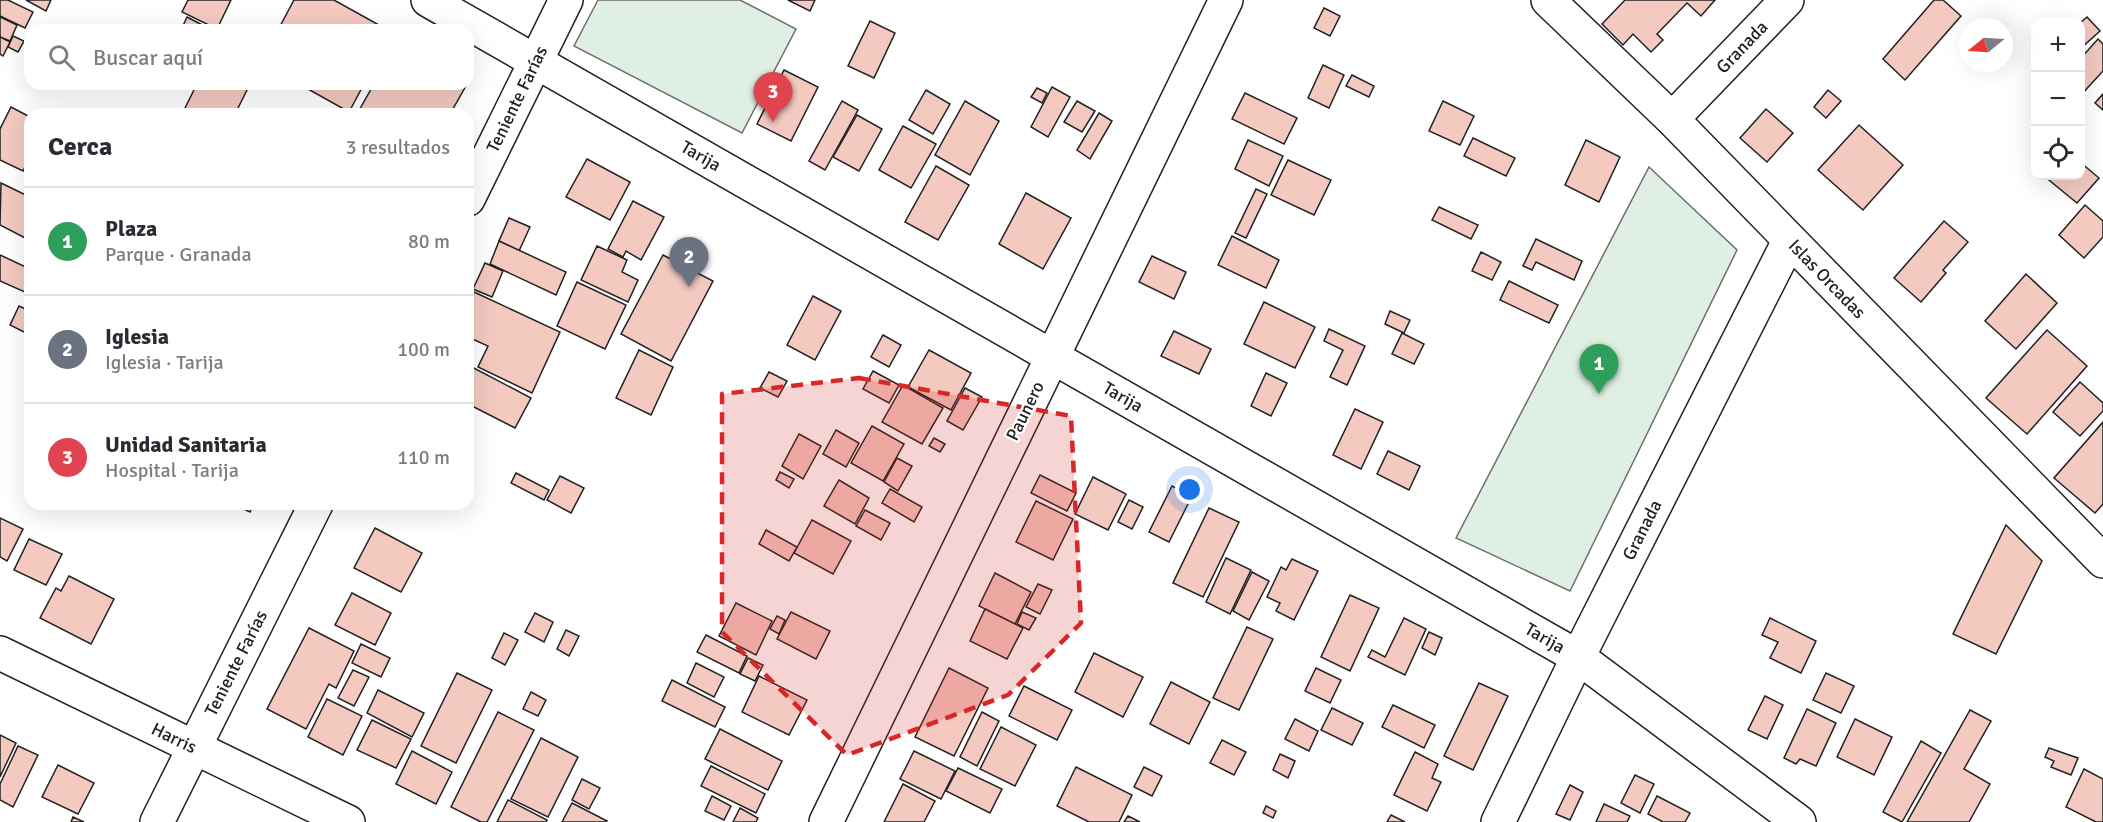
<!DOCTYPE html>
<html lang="es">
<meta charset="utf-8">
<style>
:root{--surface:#fff;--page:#f7f7f7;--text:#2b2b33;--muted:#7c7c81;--line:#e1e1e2;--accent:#d93025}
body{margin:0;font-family:Signika,sans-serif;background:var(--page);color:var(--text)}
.controls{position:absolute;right:18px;top:18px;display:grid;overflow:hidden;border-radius:12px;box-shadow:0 6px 24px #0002}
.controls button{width:54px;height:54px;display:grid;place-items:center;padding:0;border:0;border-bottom:2px solid var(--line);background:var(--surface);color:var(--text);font:30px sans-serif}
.compass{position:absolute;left:1959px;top:18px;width:54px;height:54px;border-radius:50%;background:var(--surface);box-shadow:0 6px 24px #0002;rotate:252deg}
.you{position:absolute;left:1190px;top:490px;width:21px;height:21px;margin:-15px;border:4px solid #fff;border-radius:50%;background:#1a73e8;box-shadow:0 0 0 9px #1a73e833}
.badge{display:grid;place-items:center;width:39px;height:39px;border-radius:50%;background:var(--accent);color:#fff;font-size:20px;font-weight:700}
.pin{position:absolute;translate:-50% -50px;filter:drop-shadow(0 2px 3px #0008)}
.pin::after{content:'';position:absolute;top:32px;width:21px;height:18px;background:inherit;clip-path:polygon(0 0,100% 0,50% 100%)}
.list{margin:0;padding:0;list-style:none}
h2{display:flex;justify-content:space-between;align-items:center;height:78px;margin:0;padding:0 24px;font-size:26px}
h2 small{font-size:20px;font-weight:400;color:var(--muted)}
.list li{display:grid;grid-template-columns:39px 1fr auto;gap:18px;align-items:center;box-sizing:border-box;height:108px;padding:0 24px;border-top:2px solid var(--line)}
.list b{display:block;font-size:22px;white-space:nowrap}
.list p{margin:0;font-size:20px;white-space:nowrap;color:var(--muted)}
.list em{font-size:20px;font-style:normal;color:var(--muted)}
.icon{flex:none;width:33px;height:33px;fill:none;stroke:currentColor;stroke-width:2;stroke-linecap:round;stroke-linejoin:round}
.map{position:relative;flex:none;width:2103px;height:822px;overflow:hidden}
.search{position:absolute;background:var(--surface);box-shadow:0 6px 24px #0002;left:24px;top:24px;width:450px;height:66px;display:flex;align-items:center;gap:15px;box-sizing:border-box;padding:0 21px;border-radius:18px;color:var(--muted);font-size:22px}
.panel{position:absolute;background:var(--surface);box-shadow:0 6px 24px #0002;left:24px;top:108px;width:450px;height:402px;border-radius:18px}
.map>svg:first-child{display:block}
.green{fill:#e0efe3;stroke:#6f6f6f;stroke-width:1.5}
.building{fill:#f3c9c0;stroke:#222;stroke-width:1.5}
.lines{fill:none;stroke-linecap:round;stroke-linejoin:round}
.minor-casing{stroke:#222;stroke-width:36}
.minor{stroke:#fff;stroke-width:33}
.marked{fill:#d62828;fill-opacity:0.2;stroke:#d62828;stroke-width:4.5;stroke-dasharray:12 8;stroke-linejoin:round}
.labels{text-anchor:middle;stroke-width:4.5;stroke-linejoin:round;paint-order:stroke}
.street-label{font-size:18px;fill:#222;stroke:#fff}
</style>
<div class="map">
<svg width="2103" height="822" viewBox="0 0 2103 822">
<rect width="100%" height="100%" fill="#fff"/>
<g class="green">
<path d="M598,0H740L796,29L742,133L574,46Z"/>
<path d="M1649,167L1737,250L1570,591L1456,538Z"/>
</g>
<g class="building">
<path d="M0,0H8L33,12L25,28L0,16Z"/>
<path d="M26,0H51L46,11Z"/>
<path d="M188,0H231L217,29L182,12Z"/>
<path d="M294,0H334L388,30H278Z"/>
<path d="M788,0H815L810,11Z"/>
<path d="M1625,0H1715L1701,16L1687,3L1657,34L1663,40L1651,52L1633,34L1623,45L1602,24Z"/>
<path d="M1934,0H1943L1961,16L1905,80L1883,59Z"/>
<path d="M1324,8L1340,16L1330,36L1314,28Z"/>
<path d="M0,17L17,25L10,41L0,37Z"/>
<path d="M187,17L212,30H181Z"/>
<path d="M2087,17L2100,31L2080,49V23Z"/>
<path d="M870,21L895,33L874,78L848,66Z"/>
<path d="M13,36L24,41L18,52L8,47Z"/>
<path d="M0,37L10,42L3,56L0,54Z"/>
<path d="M2098,39L2103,44V71L2080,96V59Z"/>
<path d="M1323,65L1344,75L1329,108L1308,98Z"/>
<path d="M784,70L818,87L791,141L757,124Z"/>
<path d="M1352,75L1374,86L1369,97L1346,86Z"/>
<path d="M197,84H250L235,114H182Z"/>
<path d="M299,84H364L349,112Z"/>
<path d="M374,84H467L450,114H357Z"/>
<path d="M1052,87L1070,97L1048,137L1031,127Z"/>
<path d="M1037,88L1047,93L1042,103L1031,97Z"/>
<path d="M926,90L950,104L933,134L909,120Z"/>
<path d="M1828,90L1841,101L1826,118L1814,107Z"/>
<path d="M1245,93L1297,118L1284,144L1232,119Z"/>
<path d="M2103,94V110L2095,103Z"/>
<path d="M842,101L858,110L825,170L809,161Z"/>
<path d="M965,101L999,121L970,175L935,155Z"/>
<path d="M1077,101L1095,111L1082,132L1064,122Z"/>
<path d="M1443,101L1474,116L1460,145L1429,131Z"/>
<path d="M11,107L30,117V156L23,171L0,160V129Z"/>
<path d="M1766,109L1793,133L1767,162L1740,138Z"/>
<path d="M1099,113L1112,121L1090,159L1077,150Z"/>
<path d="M857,115L882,129L859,171L833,157Z"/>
<path d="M1859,125L1903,165L1863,210L1818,170Z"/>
<path d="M903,126L936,144L911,188L879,170Z"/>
<path d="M1473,138L1515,158L1506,176L1464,156Z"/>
<path d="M1248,140L1283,156L1269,186L1235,169Z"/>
<path d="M1586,140L1620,157L1599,202L1565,185Z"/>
<path d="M587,159L630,182L610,220L566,197Z"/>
<path d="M1288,160L1331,180L1314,215L1271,195Z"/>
<path d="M2080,162L2099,178L2077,203L2044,176H2080Z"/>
<path d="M936,166L969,185L938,240L905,222Z"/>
<path d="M1,183L30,197V234L27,239L0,225Z"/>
<path d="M1256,189L1267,194L1246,238L1235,233Z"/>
<path d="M1026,193L1071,218L1043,269L999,244Z"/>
<path d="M633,201L664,217L641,260L626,251L623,257L608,249Z"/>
<path d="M2085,205L2103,221V237L2084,258L2059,235Z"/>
<path d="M1439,207L1478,225L1471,239L1432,220Z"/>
<path d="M509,218L530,227L519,251L499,241Z"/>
<path d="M1944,221L1968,242L1943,270L1946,273L1921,302L1894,278Z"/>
<path d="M1232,236L1279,260L1266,288L1218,265Z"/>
<path d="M1536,239L1582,261L1574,280L1536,262L1532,270L1523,266Z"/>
<path d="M499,241L566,272L556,295L490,264Z"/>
<path d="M597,246L627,260L622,272L638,280L628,302L581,280Z"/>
<path d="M1481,252L1501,262L1492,280L1472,271Z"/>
<path d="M0,255L30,269L27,293L0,281Z"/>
<path d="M663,255L713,281L671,361L621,334Z"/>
<path d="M1152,256L1186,272L1174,299L1139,282Z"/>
<path d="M485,263L503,271L492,297L473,289Z"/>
<path d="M2026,274L2057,303L2016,349L1985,321Z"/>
<path d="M1509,281L1558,305L1549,323L1500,300Z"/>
<path d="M577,282L626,305L605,349L557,326Z"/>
<path d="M474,292L560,332L532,393L478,367L488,346L468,337V304Z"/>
<path d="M813,296L841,311L815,360L787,345Z"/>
<path d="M1264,302L1315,327L1295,368L1244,344Z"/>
<path d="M19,306L30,311V335L10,325Z"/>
<path d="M1390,311L1410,320L1404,333L1385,324Z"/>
<path d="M1329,329L1365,346L1347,385L1330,377L1343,350L1324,341Z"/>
<path d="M2047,330L2087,366L2027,434L1986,398Z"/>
<path d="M1174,331L1211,349L1199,374L1161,356Z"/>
<path d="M1402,333L1424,344L1414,364L1392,354Z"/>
<path d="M883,335L901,345L889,367L871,357Z"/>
<path d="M639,350L673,367L651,415L616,398Z"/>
<path d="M929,350L971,373L951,410L908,387Z"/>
<path d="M468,365L531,398L515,428L468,404Z"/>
<path d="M873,371L899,385L889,403L863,389Z"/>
<path d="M769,372L787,381L778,397L760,388Z"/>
<path d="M1266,373L1287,383L1271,416L1251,406Z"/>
<path d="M2080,382L2103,403V411L2080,436L2053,412Z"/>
<path d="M903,385L943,408L922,444L882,422Z"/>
<path d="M965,388L982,397L963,430L947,421Z"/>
<path d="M1355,409L1383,422L1361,469L1333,455Z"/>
<path d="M2103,422V504L2095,513L2054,478Z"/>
<path d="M872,426L904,444L883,481L851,463Z"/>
<path d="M836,430L859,443L846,467L823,454Z"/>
<path d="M799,434L821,446L803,479L782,466Z"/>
<path d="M934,438L945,444L940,452L929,446Z"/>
<path d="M1388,451L1420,466L1409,490L1377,474Z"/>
<path d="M897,458L912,466L898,491L884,482Z"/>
<path d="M780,472L794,479L789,488L776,480Z"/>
<path d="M516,473L549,490L544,500L511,483Z"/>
<path d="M1040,475L1076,493L1067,511L1031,493Z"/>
<path d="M560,476L584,488L571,513L547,500Z"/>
<path d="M1093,477L1126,494L1108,530L1075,514Z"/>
<path d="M839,480L869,498L855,524L824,506Z"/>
<path d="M1172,486L1192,496L1169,542L1149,532Z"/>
<path d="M890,489L922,507L914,522L882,503Z"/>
<path d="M1129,500L1143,507L1132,529L1118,522Z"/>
<path d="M1036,501L1073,519L1053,560L1016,542Z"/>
<path d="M233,504H254L250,512Z"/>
<path d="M1209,508L1239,522L1203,597L1173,583Z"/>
<path d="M865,510L890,523L881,540L856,526Z"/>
<path d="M0,518L23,529L7,561L0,557Z"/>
<path d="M812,520L851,541L833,574L794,553Z"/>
<path d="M2006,525L2042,561L1996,654L1953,634Z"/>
<path d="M375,528L422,553L401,592L354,568Z"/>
<path d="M766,530L797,547L789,561L759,544Z"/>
<path d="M29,539L62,554L46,585L14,570Z"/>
<path d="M1226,558L1251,570L1230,614L1206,602Z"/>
<path d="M1292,559L1318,571L1294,620L1276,611L1280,603L1267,597L1281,567L1286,570Z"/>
<path d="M1252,572L1269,581L1249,620L1233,611Z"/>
<path d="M995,573L1031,592L1015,624L979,606Z"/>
<path d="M69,576L114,599L91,644L40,618L56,588L61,591Z"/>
<path d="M1038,584L1052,590L1040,614L1026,607Z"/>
<path d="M352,593L391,613L375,645L335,625Z"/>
<path d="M1350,595L1379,608L1350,671L1321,657Z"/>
<path d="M736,603L772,621L756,655L719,636Z"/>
<path d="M985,609L1023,628L1007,659L970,641Z"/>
<path d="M791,612L830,631L816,659L777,639Z"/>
<path d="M1022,612L1036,618L1029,630L1017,624Z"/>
<path d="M535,613L553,622L544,642L525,632Z"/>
<path d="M777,616L785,620L779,634L770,629Z"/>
<path d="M1404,618L1426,629L1405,675L1368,657L1372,650L1385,657Z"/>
<path d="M1770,618L1816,641L1801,673L1770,658L1778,642L1762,635Z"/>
<path d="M1247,627L1273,639L1239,710L1213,698Z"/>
<path d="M309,628L354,651L336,688L329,684L306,729L267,709Z"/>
<path d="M566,630L579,636L569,656L557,649Z"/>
<path d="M1429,632L1442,638L1435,655L1422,648Z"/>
<path d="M504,633L518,640L505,665L492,658Z"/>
<path d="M706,635L747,656L739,673L697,652Z"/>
<path d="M361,644L390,658L381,677L352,663Z"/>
<path d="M1094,653L1143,677L1123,717L1075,692Z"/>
<path d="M748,658L763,665L755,681L740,674Z"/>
<path d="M696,663L724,677L714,697L687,683Z"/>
<path d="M949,668L988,688L954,756L915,737Z"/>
<path d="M1316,668L1341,680L1330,703L1305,691Z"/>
<path d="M353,670L369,677L354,706L338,698Z"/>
<path d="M457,673L492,690L456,763L421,746Z"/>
<path d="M1826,673L1854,686L1841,713L1813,700Z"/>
<path d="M759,676L807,700L789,735L742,712Z"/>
<path d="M672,680L725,707L715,727L662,701Z"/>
<path d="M1171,682L1210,702L1189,744L1150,724Z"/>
<path d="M1479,683L1508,696L1473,770L1444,756Z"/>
<path d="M1024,686L1072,710L1057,740L1009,716Z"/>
<path d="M378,690L424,713L412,737L367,713Z"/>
<path d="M531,692L546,700L538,716L523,709Z"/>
<path d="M1765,696L1783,705L1767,739L1748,730Z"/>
<path d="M327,699L362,716L343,755L308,737Z"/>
<path d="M1393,705L1435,725L1424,748L1382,727Z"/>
<path d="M1332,708L1363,723L1352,745L1321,730Z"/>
<path d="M1807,709L1836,723L1816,766L1800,759L1796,764L1784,758Z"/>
<path d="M1970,710L1991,721L1964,769L1990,784L1969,822H1907Z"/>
<path d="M498,712L534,730L487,822H481L451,807Z"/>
<path d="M982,712L999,721L977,766L960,757Z"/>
<path d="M1295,719L1318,731L1309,751L1285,739Z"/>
<path d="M1855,719L1892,737L1874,775L1837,757Z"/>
<path d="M372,720L411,739L396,768L357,750Z"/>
<path d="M1001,727L1036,745L1015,786L980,769Z"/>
<path d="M720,729L782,761L768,790L705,759Z"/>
<path d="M0,735L16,743L0,777Z"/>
<path d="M541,738L578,757L548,817L511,799Z"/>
<path d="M1222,740L1246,752L1234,775L1210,763Z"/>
<path d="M1921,741L1941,753L1902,822L1883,812Z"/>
<path d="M18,746L38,755L13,807L0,800V784Z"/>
<path d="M2049,748L2078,758L2071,775L2051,767L2054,761L2045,757Z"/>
<path d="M412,751L452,772L436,804L396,784Z"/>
<path d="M914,751L955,771L941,799L900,779Z"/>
<path d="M1415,752L1438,764L1432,778L1441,782L1427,811L1394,795Z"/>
<path d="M1280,754L1295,761L1288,778L1273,770Z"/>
<path d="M58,765L94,783L78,814L42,797Z"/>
<path d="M711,766L765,794L756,813L701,786Z"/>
<path d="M1076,767L1132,795L1119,822H1089L1057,806Z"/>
<path d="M1144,767L1162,776L1152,796L1134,787Z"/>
<path d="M958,768L1002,789L990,813L946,791Z"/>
<path d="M2084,769L2103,779V822H2096L2066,807Z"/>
<path d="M1635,775L1654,784L1640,813L1621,803Z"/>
<path d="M582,779L600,788L589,809L572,800Z"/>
<path d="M903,784L935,801L924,822H884Z"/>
<path d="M1570,785L1583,792L1570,820L1556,814Z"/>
<path d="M712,796L731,806L724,820L705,811Z"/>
<path d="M1657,796L1690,813L1685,822H1663L1648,814Z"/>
<path d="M508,800L547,820L546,822H497Z"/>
<path d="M572,803L607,821L606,822H562Z"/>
<path d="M1604,804L1630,816L1627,822H1596Z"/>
<path d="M1266,806L1276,811L1273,818L1263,813Z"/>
<path d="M740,808L758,818L756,822H733Z"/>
<path d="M1391,815L1405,822H1387Z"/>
<path d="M1128,816L1140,822H1124Z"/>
<path d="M73,817L84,822H71Z"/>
</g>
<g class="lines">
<defs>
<g id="minor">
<path d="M428,0L1578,657L1799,822"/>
<path d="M1548,0L1672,119L2103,561"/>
<path d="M1672,119L1787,0"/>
<path d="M468,199L566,0"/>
<path d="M0,653L348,822"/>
<path d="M157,822L316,504"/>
<path d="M826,822L1226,0"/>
<path d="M1498,822L1578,657L1789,241"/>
</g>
</defs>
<use href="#minor" class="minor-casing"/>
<use href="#minor" class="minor"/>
</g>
<path class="marked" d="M859,378L1071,416L1081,623L1008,695L847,755L722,632V394Z"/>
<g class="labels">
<g class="street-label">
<text transform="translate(1742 47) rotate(-46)" y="6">Granada</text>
<text transform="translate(517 99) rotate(-64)" y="6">Teniente Farías</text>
<text transform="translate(701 156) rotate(30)" y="6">Tarija</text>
<text transform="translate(1827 279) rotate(46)" y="6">Islas Orcadas</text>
<text transform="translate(1123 397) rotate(30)" y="6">Tarija</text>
<text transform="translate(1025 411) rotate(-64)" y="6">Paunero</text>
<text transform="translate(1642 530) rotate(-63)" y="6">Granada</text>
<text transform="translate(1545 638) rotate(30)" y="6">Tarija</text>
<text transform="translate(236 663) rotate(-63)" y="6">Teniente Farías</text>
<text transform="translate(174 738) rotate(26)" y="6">Harris</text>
</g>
</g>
</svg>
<div class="controls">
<button>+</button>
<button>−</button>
<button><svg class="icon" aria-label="locate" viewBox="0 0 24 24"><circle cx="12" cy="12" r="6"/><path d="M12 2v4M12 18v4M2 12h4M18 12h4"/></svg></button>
</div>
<svg class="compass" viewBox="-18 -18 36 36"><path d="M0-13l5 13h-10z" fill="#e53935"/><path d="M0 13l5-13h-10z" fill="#7c7c81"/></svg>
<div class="you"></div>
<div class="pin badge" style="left:1599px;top:394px;background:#2e9e5b">1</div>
<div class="pin badge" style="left:689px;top:287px;background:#6b7280">2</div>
<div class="pin badge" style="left:773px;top:122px;background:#e0444e">3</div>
<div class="search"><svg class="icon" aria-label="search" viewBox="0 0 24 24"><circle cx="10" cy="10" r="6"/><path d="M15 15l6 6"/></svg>Buscar aquí</div>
<section class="panel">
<h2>Cerca<small>3 resultados</small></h2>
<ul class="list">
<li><span class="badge" style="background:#2e9e5b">1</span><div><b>Plaza</b><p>Parque · Granada</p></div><em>80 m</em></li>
<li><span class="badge" style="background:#6b7280">2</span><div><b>Iglesia</b><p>Iglesia · Tarija</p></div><em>100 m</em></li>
<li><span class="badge" style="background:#e0444e">3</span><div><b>Unidad Sanitaria</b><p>Hospital · Tarija</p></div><em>110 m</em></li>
</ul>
</section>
</div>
